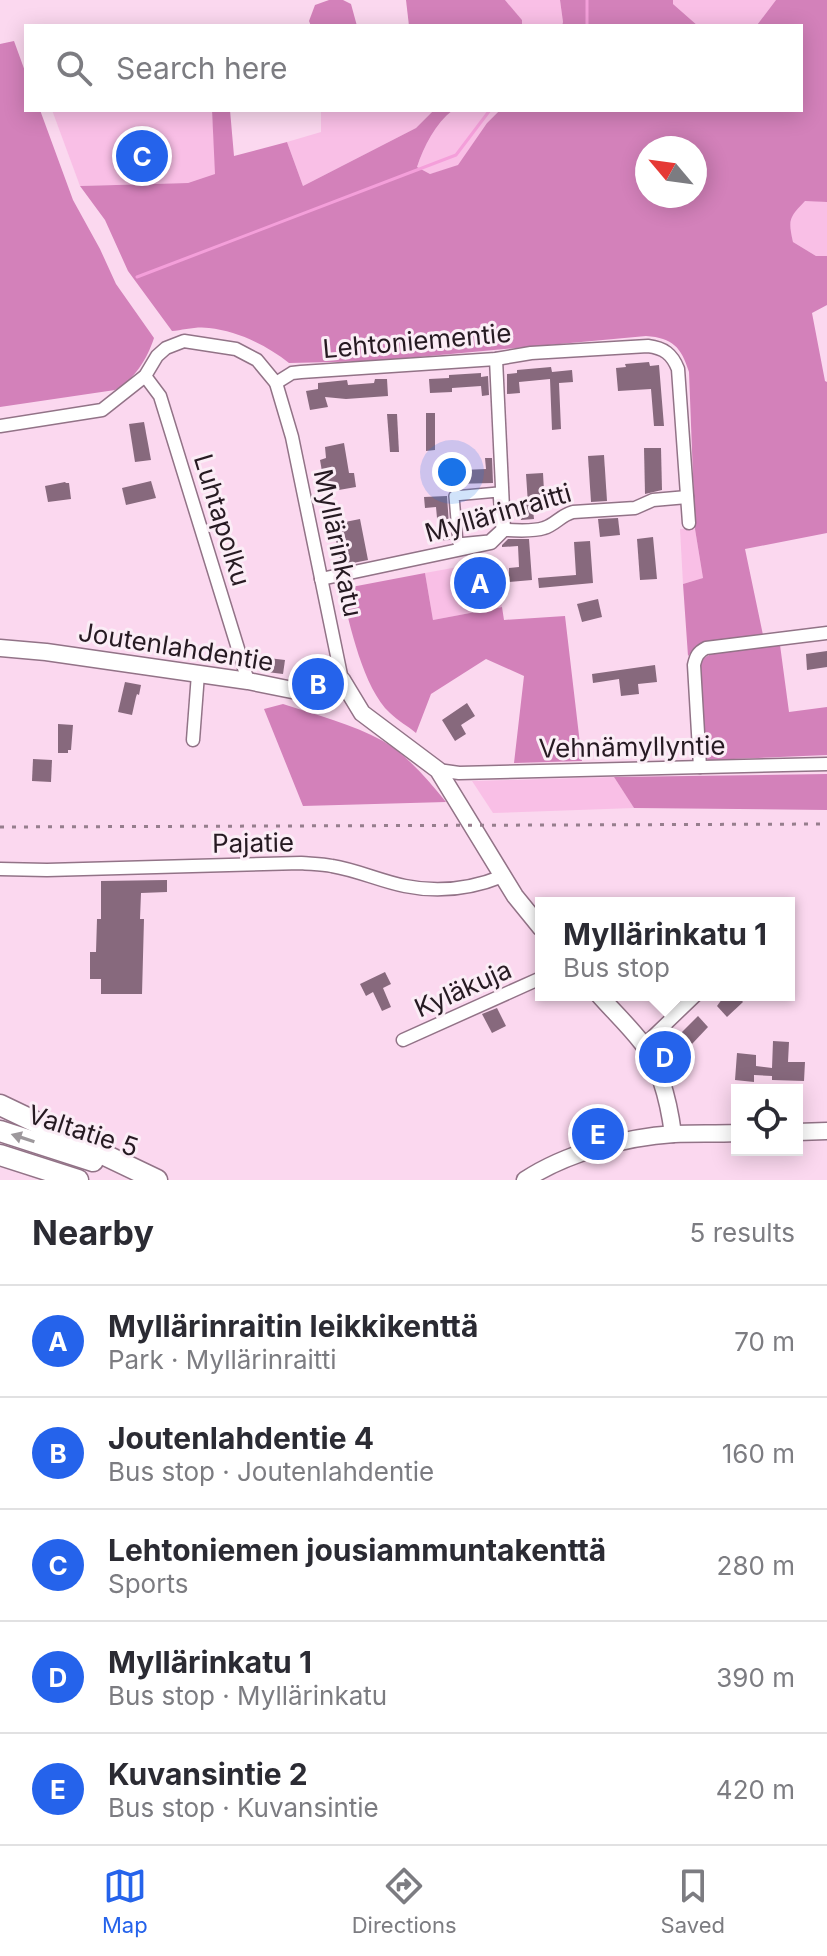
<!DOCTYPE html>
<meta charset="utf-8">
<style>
:root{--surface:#fff;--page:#f7f7f7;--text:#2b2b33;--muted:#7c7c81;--line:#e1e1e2;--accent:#2563eb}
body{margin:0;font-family:Inter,sans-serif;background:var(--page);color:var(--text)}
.controls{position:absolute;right:24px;bottom:24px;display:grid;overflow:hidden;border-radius:0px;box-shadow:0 4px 20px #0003}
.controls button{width:72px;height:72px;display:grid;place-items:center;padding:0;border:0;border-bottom:2px solid var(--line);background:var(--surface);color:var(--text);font:40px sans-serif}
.compass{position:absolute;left:635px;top:136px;width:72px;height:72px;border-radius:50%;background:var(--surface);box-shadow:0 4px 20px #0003;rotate:299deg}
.you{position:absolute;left:452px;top:472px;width:28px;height:28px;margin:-20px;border:6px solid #fff;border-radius:50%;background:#1a73e8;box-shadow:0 0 0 12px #1a73e833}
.badge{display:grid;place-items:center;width:52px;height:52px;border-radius:50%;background:var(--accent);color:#fff;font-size:26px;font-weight:700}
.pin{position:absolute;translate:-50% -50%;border:4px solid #fff;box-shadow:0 2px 8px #0006}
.popup{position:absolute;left:535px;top:897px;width:260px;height:104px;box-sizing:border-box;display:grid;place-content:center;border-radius:0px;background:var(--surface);filter:drop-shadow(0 2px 6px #0005);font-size:26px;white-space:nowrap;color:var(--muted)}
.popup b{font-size:30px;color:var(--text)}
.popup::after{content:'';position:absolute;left:50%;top:100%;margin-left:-16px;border:16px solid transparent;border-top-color:var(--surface)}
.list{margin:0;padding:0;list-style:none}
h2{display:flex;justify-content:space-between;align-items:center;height:104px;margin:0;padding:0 32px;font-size:34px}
h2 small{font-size:26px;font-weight:400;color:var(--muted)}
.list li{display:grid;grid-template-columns:52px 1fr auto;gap:24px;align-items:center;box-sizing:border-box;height:112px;padding:0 32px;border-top:2px solid var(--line)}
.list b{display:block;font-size:30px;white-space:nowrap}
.list p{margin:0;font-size:26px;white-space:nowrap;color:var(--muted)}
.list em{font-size:26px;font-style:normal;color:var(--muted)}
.icon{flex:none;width:44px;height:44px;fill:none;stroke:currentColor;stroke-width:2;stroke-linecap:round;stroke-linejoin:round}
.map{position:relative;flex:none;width:827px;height:1180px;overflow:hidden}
.search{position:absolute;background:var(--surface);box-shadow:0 4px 20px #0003;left:24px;right:24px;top:24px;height:88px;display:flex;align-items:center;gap:20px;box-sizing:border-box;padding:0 28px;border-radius:0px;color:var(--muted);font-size:30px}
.sheet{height:664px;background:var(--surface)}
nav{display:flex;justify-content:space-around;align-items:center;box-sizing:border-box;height:112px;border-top:2px solid var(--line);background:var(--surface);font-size:22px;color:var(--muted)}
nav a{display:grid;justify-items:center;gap:4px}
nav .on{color:var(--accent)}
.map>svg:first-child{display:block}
.green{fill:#f9bfe6}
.forest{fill:#d381ba;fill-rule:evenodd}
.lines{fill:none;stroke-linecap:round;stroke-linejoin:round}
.stream{stroke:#f49fda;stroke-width:3}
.building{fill:#87697d}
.pedestrian-casing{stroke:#927387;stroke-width:12}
.minor-casing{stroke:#927387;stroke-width:15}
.tertiary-casing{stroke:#927387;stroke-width:19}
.trunk-casing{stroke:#927387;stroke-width:23}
.pedestrian{stroke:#fff;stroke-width:9}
.minor{stroke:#fff;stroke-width:12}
.tertiary{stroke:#fff;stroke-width:16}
.trunk{stroke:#fff;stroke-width:20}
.rail{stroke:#967e8d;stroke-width:3;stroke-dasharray:4 8;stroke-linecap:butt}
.oneway{fill:#9d989c}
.labels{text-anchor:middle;stroke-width:6;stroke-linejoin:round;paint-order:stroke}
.street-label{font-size:26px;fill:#261a22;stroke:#fbedf6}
</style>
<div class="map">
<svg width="827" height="1180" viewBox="0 0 827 1180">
<rect width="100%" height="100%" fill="#fbd8ef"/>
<g class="green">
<path d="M505,0H560L563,22L562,26H522V20Z"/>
<path d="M673,0H776L757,25L752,26H698L673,4Z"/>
<path d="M52,110H212L216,174L188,183L80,186Z"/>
<path d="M321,110H434L416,128L303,186L287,142L321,132Z"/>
<path d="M453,110H500L487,123L458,166L430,174L417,167C424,146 435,124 453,110Z"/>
<path d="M805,200L827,202V256H816L793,242C788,218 789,218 805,200Z"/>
<path d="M680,529H695L703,578L683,584Z"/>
<path d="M496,560L502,607L433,620L425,573Z"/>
<path d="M614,777L634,808L493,813L472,781Z"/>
</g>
<g class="forest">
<path d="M329,0H343L351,4L357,26H311L309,21L315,5Z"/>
<path d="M406,0H505L522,20V26H409Z"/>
<path d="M560,0H673V4L698,26H562L563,22Z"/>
<path d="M776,0H827V202L805,201C789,218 788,219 793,242L816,256H827V305L812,313L825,381L827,382V533L745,549L763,635L701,643L688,656L683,584L703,578L695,529L689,372C681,347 673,338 646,336L375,361L289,363C268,346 238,331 209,328C197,326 183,330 172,331L128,271L105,220L80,186L188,183L215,174L212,110H230L234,156L287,142L303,186L416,128L434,110H453C435,124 424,146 417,167L430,174L458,165L487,123L500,110H801V26H752L757,25ZM647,148H695V196H647Z"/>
<path d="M14,41L26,74V110H40L73,200L100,249L116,284L154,338C147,359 135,379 115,390L0,407V44Z"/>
<path d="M425,573L433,620L502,607L504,620L565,616L582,761L514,763L524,676L486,659L431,694L416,733C408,726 398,721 390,713C363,688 350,625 341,589Z"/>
<path d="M780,645L789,712L827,707V755L708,760L703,756L699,665L704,658L711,654Z"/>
<path d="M283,704C316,715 352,724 383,741C408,756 428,780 446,802L303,806L264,709Z"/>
<path d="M827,774V810L634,808L614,777Z"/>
</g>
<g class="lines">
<g class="stream">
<path d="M587,0V26"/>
<path d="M137,277L456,155L490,110"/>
</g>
</g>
<g class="building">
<path d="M649,362L650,366L659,365L664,426H654L651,389L618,391L616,368L626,367L625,364Z"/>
<path d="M551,367L552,372L572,370L573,382L559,383L561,429L552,430L550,379L519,382L520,393L507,394V374L517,373V370Z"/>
<path d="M481,373V377L488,376L489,395L482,396L481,386L452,388V392L430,393L429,379L449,378V375Z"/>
<path d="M375,379H387L388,396L346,399L325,397L328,407L310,410L306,391L318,389V383L347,380L348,385L374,383Z"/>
<path d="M426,413H435V450L426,451Z"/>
<path d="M387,414H397L399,452H390Z"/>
<path d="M144,422L151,460L135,462L129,424Z"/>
<path d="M344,443L349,473H354L356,487L333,491L332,482L324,483L320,460L326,458L325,447Z"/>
<path d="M644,448H661L662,490L645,494Z"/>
<path d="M604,455L607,501L591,502L588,456Z"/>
<path d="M485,458H492L493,483L453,484L452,460L461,459L462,470L486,469Z"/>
<path d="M543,473L545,509L533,510L534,519L521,520L520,505L528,504L526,474Z"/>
<path d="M151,481L156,498L126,505L122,488Z"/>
<path d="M65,482L66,483H69L71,499L48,502L45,486Z"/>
<path d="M447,496L450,540L427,541L426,530L438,529L436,507L425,508L424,497Z"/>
<path d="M618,518L620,535L600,537L598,519Z"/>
<path d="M360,519L368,560L348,564L347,557L340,559L335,536L342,534L340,523Z"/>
<path d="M653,537L657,579L640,580L637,539Z"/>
<path d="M508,539H529L532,580L509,582V568L519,567L518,546L502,547V545Z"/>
<path d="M590,541L593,583L539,588L538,578L576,575L574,542Z"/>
<path d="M598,599L602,617L582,622L577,604Z"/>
<path d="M827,651V667L807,670L806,654Z"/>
<path d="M260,657L285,660L283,674L259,671Z"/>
<path d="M655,665L657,682L638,684L639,694L621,696L619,679L593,683L592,674Z"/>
<path d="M125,682L141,685L139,695L137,694L136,697L132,715L118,712Z"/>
<path d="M467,703L475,716L461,725L466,734L455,741L442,720Z"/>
<path d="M58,724L73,725L71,750H68V753H58Z"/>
<path d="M33,759L52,760L51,782L32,781Z"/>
<path d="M167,880V892L141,893L140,919H144L142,994H101V979H90V952H96L97,919H101V881Z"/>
<path d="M385,972L391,984L383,988L391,1007L382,1011L373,992L366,996L360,984Z"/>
<path d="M725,995H737L743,1002L727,1017L717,1006Z"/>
<path d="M497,1008L506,1026L492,1033L482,1014Z"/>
<path d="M698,1016L708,1027L692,1044L681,1033Z"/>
<path d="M773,1041L789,1042L788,1062H805L804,1081L772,1080V1076L754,1075V1082L735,1080L737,1053L756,1055V1066L772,1068Z"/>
</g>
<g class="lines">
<defs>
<path id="pedestrian" d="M498,492L501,529L489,540L458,543L454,496Z"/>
<g id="minor">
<path d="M496,359L504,530"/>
<path d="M145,376L160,396L248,681"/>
<path d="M276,383L292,373L301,372L496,359L531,353L648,346C664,348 672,354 678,369L689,523"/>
<path d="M0,426L102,410L145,376L157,356L166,348L184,341L236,349L257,360L276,383L292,437L342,680"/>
<path d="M321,579L491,543L504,530C517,530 532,532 544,528C555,525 561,515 573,512L635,508L653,500L687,497"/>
<path d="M193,740L198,674"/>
<path d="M700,767L694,665C696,656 698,652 706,648L827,633"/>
<path d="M438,770L459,773L827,764"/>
<path d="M0,869L47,870L301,863C311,864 322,864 332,866C357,870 380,881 405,886C439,893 471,889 503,876"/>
<path d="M403,1040L541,978"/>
<path d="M644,1045L696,995"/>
</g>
<g id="tertiary">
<path d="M0,648L46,652L248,681L312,694L342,680L362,713L438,770L515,896L541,928"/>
<path d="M599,995C613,1011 629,1026 642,1043C661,1068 669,1103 673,1134"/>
<path d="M797,1132L827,1131"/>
<path d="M525,1180C566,1153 626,1137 674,1134C695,1133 716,1134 737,1133"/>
</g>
<g id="trunk">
<path d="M0,1105L157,1180"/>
<path d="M0,1131L93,1161"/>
<path d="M0,1155L78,1180"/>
</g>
</defs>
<use href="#pedestrian" class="pedestrian-casing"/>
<use href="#minor" class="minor-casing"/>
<use href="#tertiary" class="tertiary-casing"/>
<use href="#trunk" class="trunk-casing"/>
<use href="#pedestrian" class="pedestrian"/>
<use href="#minor" class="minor"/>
<use href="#tertiary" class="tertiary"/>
<use href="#trunk" class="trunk"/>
<path class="rail" d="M0,827L827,824"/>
</g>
<defs><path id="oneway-solid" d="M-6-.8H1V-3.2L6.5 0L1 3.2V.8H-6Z" transform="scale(2)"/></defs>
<use class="oneway" href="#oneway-solid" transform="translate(23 1138) rotate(-162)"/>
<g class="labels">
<g class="street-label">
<text transform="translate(417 341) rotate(-5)" y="9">Lehtoniementie</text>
<text transform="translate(498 513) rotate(-16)" y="9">Myllärinraitti</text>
<text transform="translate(222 520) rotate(73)" y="9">Luhtapolku</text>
<text transform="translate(338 543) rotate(78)" y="9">Myllärinkatu</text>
<text transform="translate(176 647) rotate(9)" y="9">Joutenlahdentie</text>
<text transform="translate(632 747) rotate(-1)" y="9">Vehnämyllyntie</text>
<text transform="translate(253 843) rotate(-1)" y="9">Pajatie</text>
<text transform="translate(463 989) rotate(-24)" y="9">Kyläkuja</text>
<text transform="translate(83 1131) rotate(18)" y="9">Valtatie 5</text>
</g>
</g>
</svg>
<div class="controls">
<button><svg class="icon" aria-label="locate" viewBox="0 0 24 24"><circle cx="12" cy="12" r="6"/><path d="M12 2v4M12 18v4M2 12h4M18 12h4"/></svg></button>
</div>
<svg class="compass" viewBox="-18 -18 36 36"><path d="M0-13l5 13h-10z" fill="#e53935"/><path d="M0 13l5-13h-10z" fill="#7c7c81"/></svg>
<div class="you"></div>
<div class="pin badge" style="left:480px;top:583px">A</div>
<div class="pin badge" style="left:318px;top:684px">B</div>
<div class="pin badge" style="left:142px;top:156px">C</div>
<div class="pin badge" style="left:665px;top:1057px">D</div>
<div class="popup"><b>Myllärinkatu 1</b>Bus stop</div>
<div class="pin badge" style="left:598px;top:1134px">E</div>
<div class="search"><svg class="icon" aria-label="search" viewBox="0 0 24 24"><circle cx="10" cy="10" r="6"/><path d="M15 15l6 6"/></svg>Search here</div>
</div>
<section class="sheet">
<h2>Nearby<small>5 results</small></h2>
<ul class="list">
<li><span class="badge">A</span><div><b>Myllärinraitin leikkikenttä</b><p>Park · Myllärinraitti</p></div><em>70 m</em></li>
<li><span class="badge">B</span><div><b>Joutenlahdentie 4</b><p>Bus stop · Joutenlahdentie</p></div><em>160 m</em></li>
<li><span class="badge">C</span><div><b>Lehtoniemen jousiammuntakenttä</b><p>Sports</p></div><em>280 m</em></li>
<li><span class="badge">D</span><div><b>Myllärinkatu 1</b><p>Bus stop · Myllärinkatu</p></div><em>390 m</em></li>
<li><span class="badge">E</span><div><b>Kuvansintie 2</b><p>Bus stop · Kuvansintie</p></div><em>420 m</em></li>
</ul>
</section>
<nav>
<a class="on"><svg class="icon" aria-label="map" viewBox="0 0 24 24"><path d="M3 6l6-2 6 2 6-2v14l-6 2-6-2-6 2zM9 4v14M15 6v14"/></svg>Map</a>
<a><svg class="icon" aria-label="directions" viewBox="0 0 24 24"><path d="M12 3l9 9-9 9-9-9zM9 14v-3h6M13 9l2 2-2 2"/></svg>Directions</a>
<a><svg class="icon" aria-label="saved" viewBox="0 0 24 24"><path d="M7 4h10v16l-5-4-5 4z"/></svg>Saved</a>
</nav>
